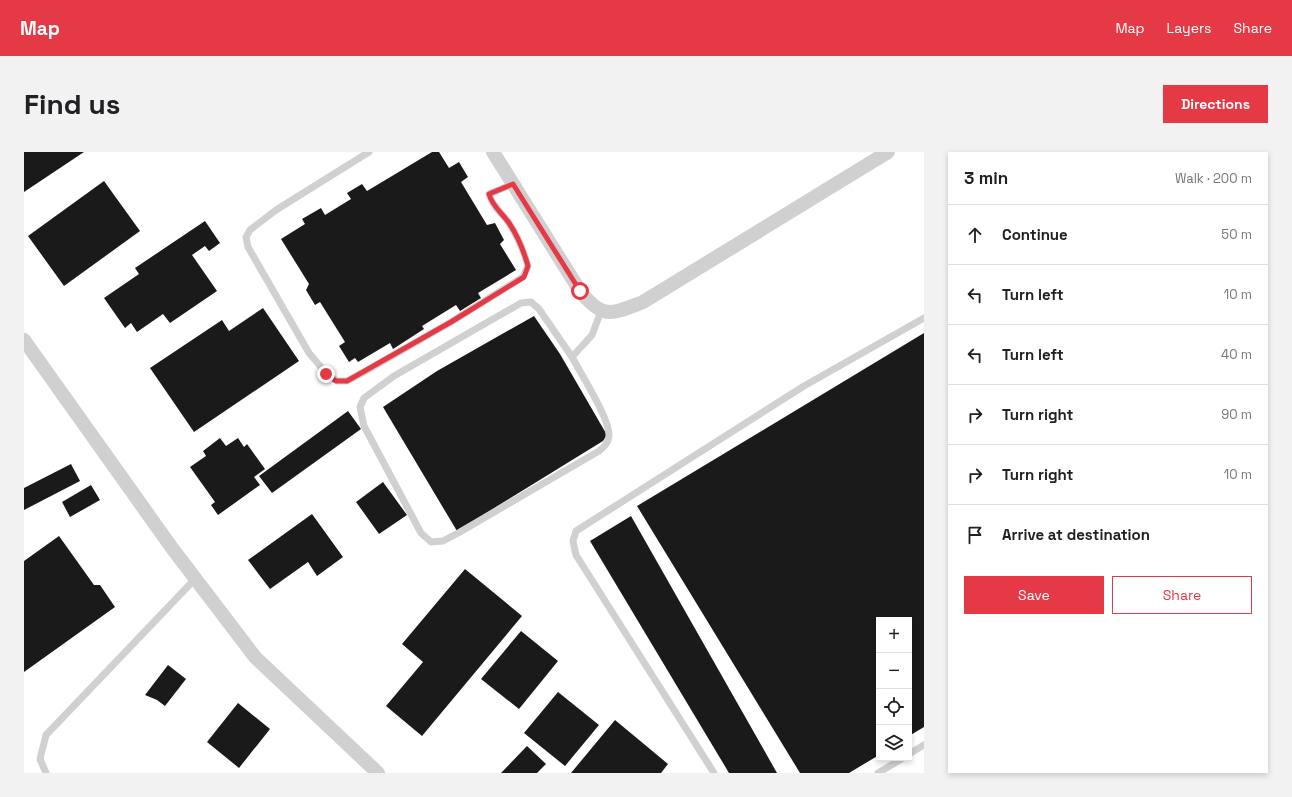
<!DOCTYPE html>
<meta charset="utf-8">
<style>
:root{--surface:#fff;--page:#f2f2f2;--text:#202124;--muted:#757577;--line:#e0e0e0;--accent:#e63946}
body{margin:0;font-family:"Space Grotesk",sans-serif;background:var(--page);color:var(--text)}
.controls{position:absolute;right:12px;bottom:12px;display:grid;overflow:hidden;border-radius:0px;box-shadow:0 2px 6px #0003}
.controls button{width:36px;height:36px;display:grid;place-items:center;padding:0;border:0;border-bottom:1px solid var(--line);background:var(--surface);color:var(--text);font:20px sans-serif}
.stop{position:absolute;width:12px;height:12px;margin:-9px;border:3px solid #e63946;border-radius:50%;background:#fff}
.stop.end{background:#e63946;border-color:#fff;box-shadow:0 1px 4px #0008}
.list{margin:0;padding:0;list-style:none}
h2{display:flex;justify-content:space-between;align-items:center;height:52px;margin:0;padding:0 16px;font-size:17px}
h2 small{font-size:13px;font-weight:400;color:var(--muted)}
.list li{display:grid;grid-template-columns:26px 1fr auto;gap:12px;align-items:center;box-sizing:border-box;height:60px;padding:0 16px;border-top:1px solid var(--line)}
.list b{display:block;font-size:15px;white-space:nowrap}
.list em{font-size:13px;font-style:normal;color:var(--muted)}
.actions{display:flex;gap:8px;padding:12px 16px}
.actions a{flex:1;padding:9px 0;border:1px solid var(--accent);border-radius:0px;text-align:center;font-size:14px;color:var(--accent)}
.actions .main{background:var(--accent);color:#fff}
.icon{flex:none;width:22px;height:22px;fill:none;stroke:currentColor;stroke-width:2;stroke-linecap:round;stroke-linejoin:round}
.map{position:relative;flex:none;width:900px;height:621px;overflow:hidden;border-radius:0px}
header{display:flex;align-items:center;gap:24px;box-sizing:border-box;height:56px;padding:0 20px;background:var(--accent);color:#fff}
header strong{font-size:19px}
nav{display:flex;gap:22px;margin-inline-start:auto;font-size:14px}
.intro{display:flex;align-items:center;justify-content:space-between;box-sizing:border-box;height:96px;padding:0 24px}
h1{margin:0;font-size:28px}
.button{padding:10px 18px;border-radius:0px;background:var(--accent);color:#fff;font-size:14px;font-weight:700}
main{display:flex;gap:24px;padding:0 24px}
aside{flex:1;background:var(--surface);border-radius:0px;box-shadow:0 2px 6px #0003}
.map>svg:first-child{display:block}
.building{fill:#1a1a1a}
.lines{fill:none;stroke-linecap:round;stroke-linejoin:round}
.lane{stroke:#d0d0d0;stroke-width:7}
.street{stroke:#d0d0d0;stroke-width:14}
.route{stroke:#e63946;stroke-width:5}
</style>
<header>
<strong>Map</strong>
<nav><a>Map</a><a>Layers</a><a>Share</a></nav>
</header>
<div class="intro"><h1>Find us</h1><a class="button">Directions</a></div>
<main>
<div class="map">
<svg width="900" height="621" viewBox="0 0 900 621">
<rect width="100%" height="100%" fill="#fff"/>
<g class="building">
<path d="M0,0H60L0,40Z"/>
<path d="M408,0H415L425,16L435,10L444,25L437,30L463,73L471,71L480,88L476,92L492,118L454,141L457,146L436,159L432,153L398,174L400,177L369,197L366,191L334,210L331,206L325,210L315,194L321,190L296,150L291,153L282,138L285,132L257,87L281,72L278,67L297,56L301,63L327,47L323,41L338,32L343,39Z"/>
<path d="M80,29L116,79L40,134L4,84Z"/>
<path d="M181,69L196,91L185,99L181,94L168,103L193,139L146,171L139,162L113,180L107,171L101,176L80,146L115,122L111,116Z"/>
<path d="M239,156L275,209L170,280L126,216L198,168L205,179Z"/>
<path d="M510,164L536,202L583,283L579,289L433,379L359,255L413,219Z"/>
<path d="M900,181V575L885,584V468H855V603L825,621H776L613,354Z"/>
<path d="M324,259L337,277L248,341L235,324Z"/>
<path d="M196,286L202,294L214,286L220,295L223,292L241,317L230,325L236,333L194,363L187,353L191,350L166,315L182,304L179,299Z"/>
<path d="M47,312L56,329L0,358V336Z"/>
<path d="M359,330L383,363L355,382L332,350Z"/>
<path d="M67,333L76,348L46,365L38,350Z"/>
<path d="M288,362L319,405L293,424L284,410L246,437L224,408Z"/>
<path d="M607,364L753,621H705L566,389Z"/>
<path d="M35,384L70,433H76L91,455L0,520V409Z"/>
<path d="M441,417L498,464L398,584L362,554L399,510L378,492Z"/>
<path d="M497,479L534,509L495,557L457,527Z"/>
<path d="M144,513L162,527L141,554L133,548L121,543Z"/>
<path d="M534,540L575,573L541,614L500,581Z"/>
<path d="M214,551L246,577L215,616L183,590Z"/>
<path d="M591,568L644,612L637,621H547Z"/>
<path d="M503,594L522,612L513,621H477Z"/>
</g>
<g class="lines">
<g class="lane">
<path d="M345,0L252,58L226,78L222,85L224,95L285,201L303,222L313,229H323L340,220L427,170L499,125L504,114C500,100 493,83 485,71C478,61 468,54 465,42L489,32"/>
<path d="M548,205C557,222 586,267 585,284C584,291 581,294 575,299L436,380L419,389L407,390L397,381L340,274L336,255L340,246L370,224L497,151L507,150L515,157L548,205L568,183L577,159"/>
<path d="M885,602L900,593"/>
<path d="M22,621L16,607L22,583L171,427"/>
<path d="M690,621L552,403L549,389L552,379L780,234L900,166"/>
<path d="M854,621L879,606"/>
</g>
<g class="street">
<path d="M469,0L556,139C579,168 588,162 619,150L864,0"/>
<path d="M0,188L148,396L231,505L354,621"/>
</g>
</g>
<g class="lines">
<path class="route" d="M302,222L312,229H323L427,170L500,125L504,114C500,100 493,83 485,71C478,61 468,54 465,42L489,32L556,139"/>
</g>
</svg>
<div class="controls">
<button>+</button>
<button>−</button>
<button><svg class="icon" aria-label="locate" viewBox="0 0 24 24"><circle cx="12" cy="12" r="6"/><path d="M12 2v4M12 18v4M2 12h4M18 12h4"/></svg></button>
<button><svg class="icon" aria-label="layers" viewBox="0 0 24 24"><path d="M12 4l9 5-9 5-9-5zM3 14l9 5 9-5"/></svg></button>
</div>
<div class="stop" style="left:556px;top:139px"></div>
<div class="stop end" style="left:302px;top:222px"></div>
</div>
<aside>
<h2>3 min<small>Walk · 200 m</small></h2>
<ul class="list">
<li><svg class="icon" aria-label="ahead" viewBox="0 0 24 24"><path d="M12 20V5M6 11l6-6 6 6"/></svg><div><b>Continue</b></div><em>50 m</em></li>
<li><svg class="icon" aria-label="left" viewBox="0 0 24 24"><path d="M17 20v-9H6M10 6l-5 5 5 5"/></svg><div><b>Turn left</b></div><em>10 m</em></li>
<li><svg class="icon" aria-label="left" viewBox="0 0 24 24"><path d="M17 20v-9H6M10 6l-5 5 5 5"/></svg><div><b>Turn left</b></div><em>40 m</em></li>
<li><svg class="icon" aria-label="right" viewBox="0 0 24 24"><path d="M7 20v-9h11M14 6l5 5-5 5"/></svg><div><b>Turn right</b></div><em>90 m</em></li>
<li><svg class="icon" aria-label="right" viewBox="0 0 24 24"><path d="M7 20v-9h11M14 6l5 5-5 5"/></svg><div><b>Turn right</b></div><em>10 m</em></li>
<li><svg class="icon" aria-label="arrive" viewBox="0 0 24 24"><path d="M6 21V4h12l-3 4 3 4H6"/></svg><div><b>Arrive at destination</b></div></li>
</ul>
<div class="actions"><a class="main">Save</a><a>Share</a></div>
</aside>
</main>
